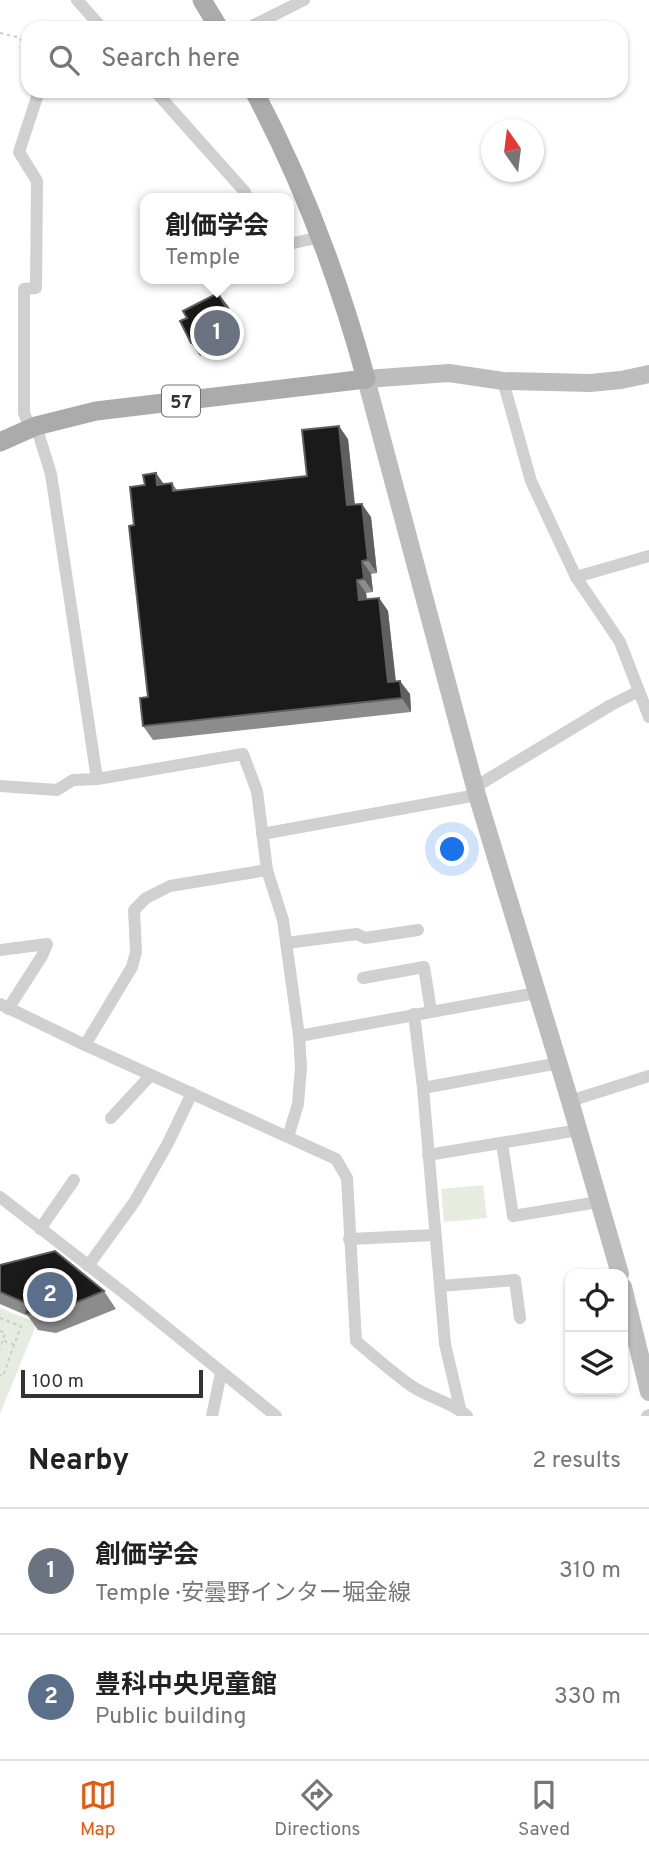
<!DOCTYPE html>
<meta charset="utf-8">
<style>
:root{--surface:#fff;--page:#f2f2f2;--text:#222;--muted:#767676;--line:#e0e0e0;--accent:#ea580c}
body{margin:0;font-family:Overpass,"Noto Sans JP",sans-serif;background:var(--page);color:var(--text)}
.controls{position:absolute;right:21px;bottom:21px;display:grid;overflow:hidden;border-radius:14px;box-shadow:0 2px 5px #0004}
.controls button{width:63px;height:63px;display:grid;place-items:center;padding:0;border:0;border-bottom:2px solid var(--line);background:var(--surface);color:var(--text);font:35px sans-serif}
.compass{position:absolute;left:481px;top:119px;width:63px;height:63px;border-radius:50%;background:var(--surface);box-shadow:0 2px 5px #0004;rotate:346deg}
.scale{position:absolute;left:21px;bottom:18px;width:182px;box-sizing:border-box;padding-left:7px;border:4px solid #333;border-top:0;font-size:19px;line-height:24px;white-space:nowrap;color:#333;-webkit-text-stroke:5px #fff;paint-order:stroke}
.you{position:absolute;left:453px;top:850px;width:24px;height:24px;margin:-18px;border:5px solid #fff;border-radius:50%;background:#1a73e8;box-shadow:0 0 0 10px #1a73e833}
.badge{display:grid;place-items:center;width:46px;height:46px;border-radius:50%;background:var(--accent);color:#fff;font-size:23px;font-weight:700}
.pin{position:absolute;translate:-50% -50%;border:4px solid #fff;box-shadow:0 2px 7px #0006}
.popup{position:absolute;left:140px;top:193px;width:154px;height:91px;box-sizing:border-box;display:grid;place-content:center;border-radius:14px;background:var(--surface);filter:drop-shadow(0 2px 5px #0005);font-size:23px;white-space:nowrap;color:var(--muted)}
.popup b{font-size:26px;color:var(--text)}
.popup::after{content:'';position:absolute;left:50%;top:100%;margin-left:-14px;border:14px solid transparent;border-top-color:var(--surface)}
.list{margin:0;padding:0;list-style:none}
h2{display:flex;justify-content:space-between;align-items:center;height:91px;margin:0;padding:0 28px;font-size:30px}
h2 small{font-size:23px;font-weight:400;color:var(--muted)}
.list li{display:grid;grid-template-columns:46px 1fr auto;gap:21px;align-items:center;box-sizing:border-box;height:126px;padding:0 28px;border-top:2px solid var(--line)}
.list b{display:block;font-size:26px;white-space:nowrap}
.list p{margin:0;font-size:23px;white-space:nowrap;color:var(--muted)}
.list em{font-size:23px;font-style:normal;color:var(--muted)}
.icon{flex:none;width:38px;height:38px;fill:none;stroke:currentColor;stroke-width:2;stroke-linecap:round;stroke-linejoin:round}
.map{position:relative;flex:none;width:649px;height:1416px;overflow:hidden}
.search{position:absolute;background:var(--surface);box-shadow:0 2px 5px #0004;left:21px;right:21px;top:21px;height:77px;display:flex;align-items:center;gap:18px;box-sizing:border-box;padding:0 24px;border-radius:21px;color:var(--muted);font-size:26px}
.sheet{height:343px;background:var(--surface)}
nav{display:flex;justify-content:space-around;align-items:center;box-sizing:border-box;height:98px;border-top:2px solid var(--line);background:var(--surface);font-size:19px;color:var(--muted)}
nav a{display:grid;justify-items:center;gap:4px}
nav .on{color:var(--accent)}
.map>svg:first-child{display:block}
.green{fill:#e6ecdf}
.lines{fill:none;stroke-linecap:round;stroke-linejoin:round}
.path{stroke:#cdcdcd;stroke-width:2;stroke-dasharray:3.5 3.5;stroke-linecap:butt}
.street{stroke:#d0d0d0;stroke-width:12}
.secondary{stroke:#bdbdbd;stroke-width:18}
.primary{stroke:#ababab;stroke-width:19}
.wall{fill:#8c8c8c}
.shaded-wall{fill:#5f5f5f}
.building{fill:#1a1a1a;stroke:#5f5f5f;stroke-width:2}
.labels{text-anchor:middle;stroke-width:7;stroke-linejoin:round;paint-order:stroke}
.shield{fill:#fff;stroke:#707070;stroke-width:2}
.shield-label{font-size:19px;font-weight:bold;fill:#333}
</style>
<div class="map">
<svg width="649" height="1416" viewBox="0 0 649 1416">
<rect width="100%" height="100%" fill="#fff"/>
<g class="green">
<path d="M483,1185L487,1218L444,1222L441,1189Z"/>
<path d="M0,1308L37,1323L0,1414Z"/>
</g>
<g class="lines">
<g class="path">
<path d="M0,33L17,37L28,45"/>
<path d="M0,1318L21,1326L3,1376L0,1375"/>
<path d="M0,1331L5,1333L0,1349"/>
<path d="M4,1341L15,1345"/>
</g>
<g class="street">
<path d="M77,0L102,28"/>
<path d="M248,28L304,0"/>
<path d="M155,91L245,192L247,198"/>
<path d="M289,244L321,237"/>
<path d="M503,381L531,481L576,577L620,642L649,717"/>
<path d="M36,426L51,474L97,779L243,754L257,791L267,870L283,920L299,1036L301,1067L298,1104L288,1137"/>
<path d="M30,428L24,413V289L36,288L37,181L19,152L39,91"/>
<path d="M576,577L649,556"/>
<path d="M0,786L57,790L73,780L97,779"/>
<path d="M475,787L611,705L639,691"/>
<path d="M262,834L477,795"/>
<path d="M286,943L357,934L365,938L418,930"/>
<path d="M0,950L47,944L42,956L8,1009"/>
<path d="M363,978L424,967L431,1011"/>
<path d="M0,1004L85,1045L336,1159L347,1178L356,1341C375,1357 393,1373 413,1387C430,1398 455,1404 467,1416"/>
<path d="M414,1014L423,1088L445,1344L460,1408"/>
<path d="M299,1036L536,993"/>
<path d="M85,1045L132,967L136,952L134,910L146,898L170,886L267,870"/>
<path d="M423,1088L559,1063"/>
<path d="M570,1101L649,1076"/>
<path d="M111,1118L151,1075"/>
<path d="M502,1143L513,1216L592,1203"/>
<path d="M428,1155L579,1130"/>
<path d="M0,1197L124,1293L276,1416"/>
<path d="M40,1229L74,1180"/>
<path d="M349,1239L435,1235"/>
<path d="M88,1266L135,1201L168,1143L192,1093"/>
<path d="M440,1286L515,1280L520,1318"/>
<path d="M212,1416L221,1373"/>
<path d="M647,1416L649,1415"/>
</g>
<g class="secondary">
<path d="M620,1274L570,1101L477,795L366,379L449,373L503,381L590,383L621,380L649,374"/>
<path d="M623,1287L649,1392"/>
</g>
<g class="primary">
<path d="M202,0L219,28"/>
<path d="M0,442L36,426L96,411L366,379C339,279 303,183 254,91"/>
</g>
</g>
<g class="wall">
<path d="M228,306L243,335L234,340L236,345L219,354L215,348L200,356L191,343Z"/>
<path d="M348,439L355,504L371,517L377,573L371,574L373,592L366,593L367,599L379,598L388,611L396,681L410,694L411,712L153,740L143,726L148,697L134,525L145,485L172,483L177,490L307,476Z"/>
<path d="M0,1265L104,1291L116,1309L56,1333L38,1330L28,1316L0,1304Z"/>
</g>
<g class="shaded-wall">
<path d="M218,293L228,306L243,335L234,322Z"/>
<path d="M339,426L348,439L356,519L347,505Z"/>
<path d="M156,473L166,487L157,485Z"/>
<path d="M362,504L371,517L377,573L368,560Z"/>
<path d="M362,561L371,574L373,592L364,579Z"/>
<path d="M357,580L366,593L369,614L359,600Z"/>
<path d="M379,598L388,611L397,695L388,682Z"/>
<path d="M400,681L410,694L411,712L402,698Z"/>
</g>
<g class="building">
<path d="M218,293L234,322L224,327L227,331L209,341L206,335L191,343L180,321L187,318L183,311Z"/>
<path d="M339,426L347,505L362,504L368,560L362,561L364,579L357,580L359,600L379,598L388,682L400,681L402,698L143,726L140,698L148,697L129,526L134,525L130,487L145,485L143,475L156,473L157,485L172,483L173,491L307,476L302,430Z"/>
<path d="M55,1251L104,1291L44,1316L26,1313L28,1304L0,1292V1265Z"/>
</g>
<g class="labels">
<rect class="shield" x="162" y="385.5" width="38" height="31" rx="5"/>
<g class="shield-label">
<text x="181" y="408">57</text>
</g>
</g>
</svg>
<div class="controls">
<button><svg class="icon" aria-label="locate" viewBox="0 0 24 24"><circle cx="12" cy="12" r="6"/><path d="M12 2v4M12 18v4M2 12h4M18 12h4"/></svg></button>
<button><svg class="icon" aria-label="layers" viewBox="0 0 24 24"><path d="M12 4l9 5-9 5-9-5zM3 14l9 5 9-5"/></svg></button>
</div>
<svg class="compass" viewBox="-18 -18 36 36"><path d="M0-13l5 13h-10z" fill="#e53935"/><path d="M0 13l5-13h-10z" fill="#767676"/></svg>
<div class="scale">100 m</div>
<div class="you"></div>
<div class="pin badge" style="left:217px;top:333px;background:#6b7280">1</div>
<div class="popup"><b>創価学会</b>Temple</div>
<div class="pin badge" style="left:50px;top:1295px;background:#5c6f8a">2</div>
<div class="search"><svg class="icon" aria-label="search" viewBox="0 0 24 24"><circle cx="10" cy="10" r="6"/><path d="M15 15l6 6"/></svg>Search here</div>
</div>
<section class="sheet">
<h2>Nearby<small>2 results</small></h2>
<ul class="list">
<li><span class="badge" style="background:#6b7280">1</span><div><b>創価学会</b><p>Temple · 安曇野インター堀金線</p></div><em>310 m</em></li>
<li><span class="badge" style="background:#5c6f8a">2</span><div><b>豊科中央児童館</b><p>Public building</p></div><em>330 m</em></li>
</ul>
</section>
<nav>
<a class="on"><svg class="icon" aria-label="map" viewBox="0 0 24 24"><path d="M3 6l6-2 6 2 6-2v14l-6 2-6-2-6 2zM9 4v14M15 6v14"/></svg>Map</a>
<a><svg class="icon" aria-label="directions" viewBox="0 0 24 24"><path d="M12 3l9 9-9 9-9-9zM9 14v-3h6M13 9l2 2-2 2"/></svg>Directions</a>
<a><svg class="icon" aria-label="saved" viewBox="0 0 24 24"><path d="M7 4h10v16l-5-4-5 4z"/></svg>Saved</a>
</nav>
